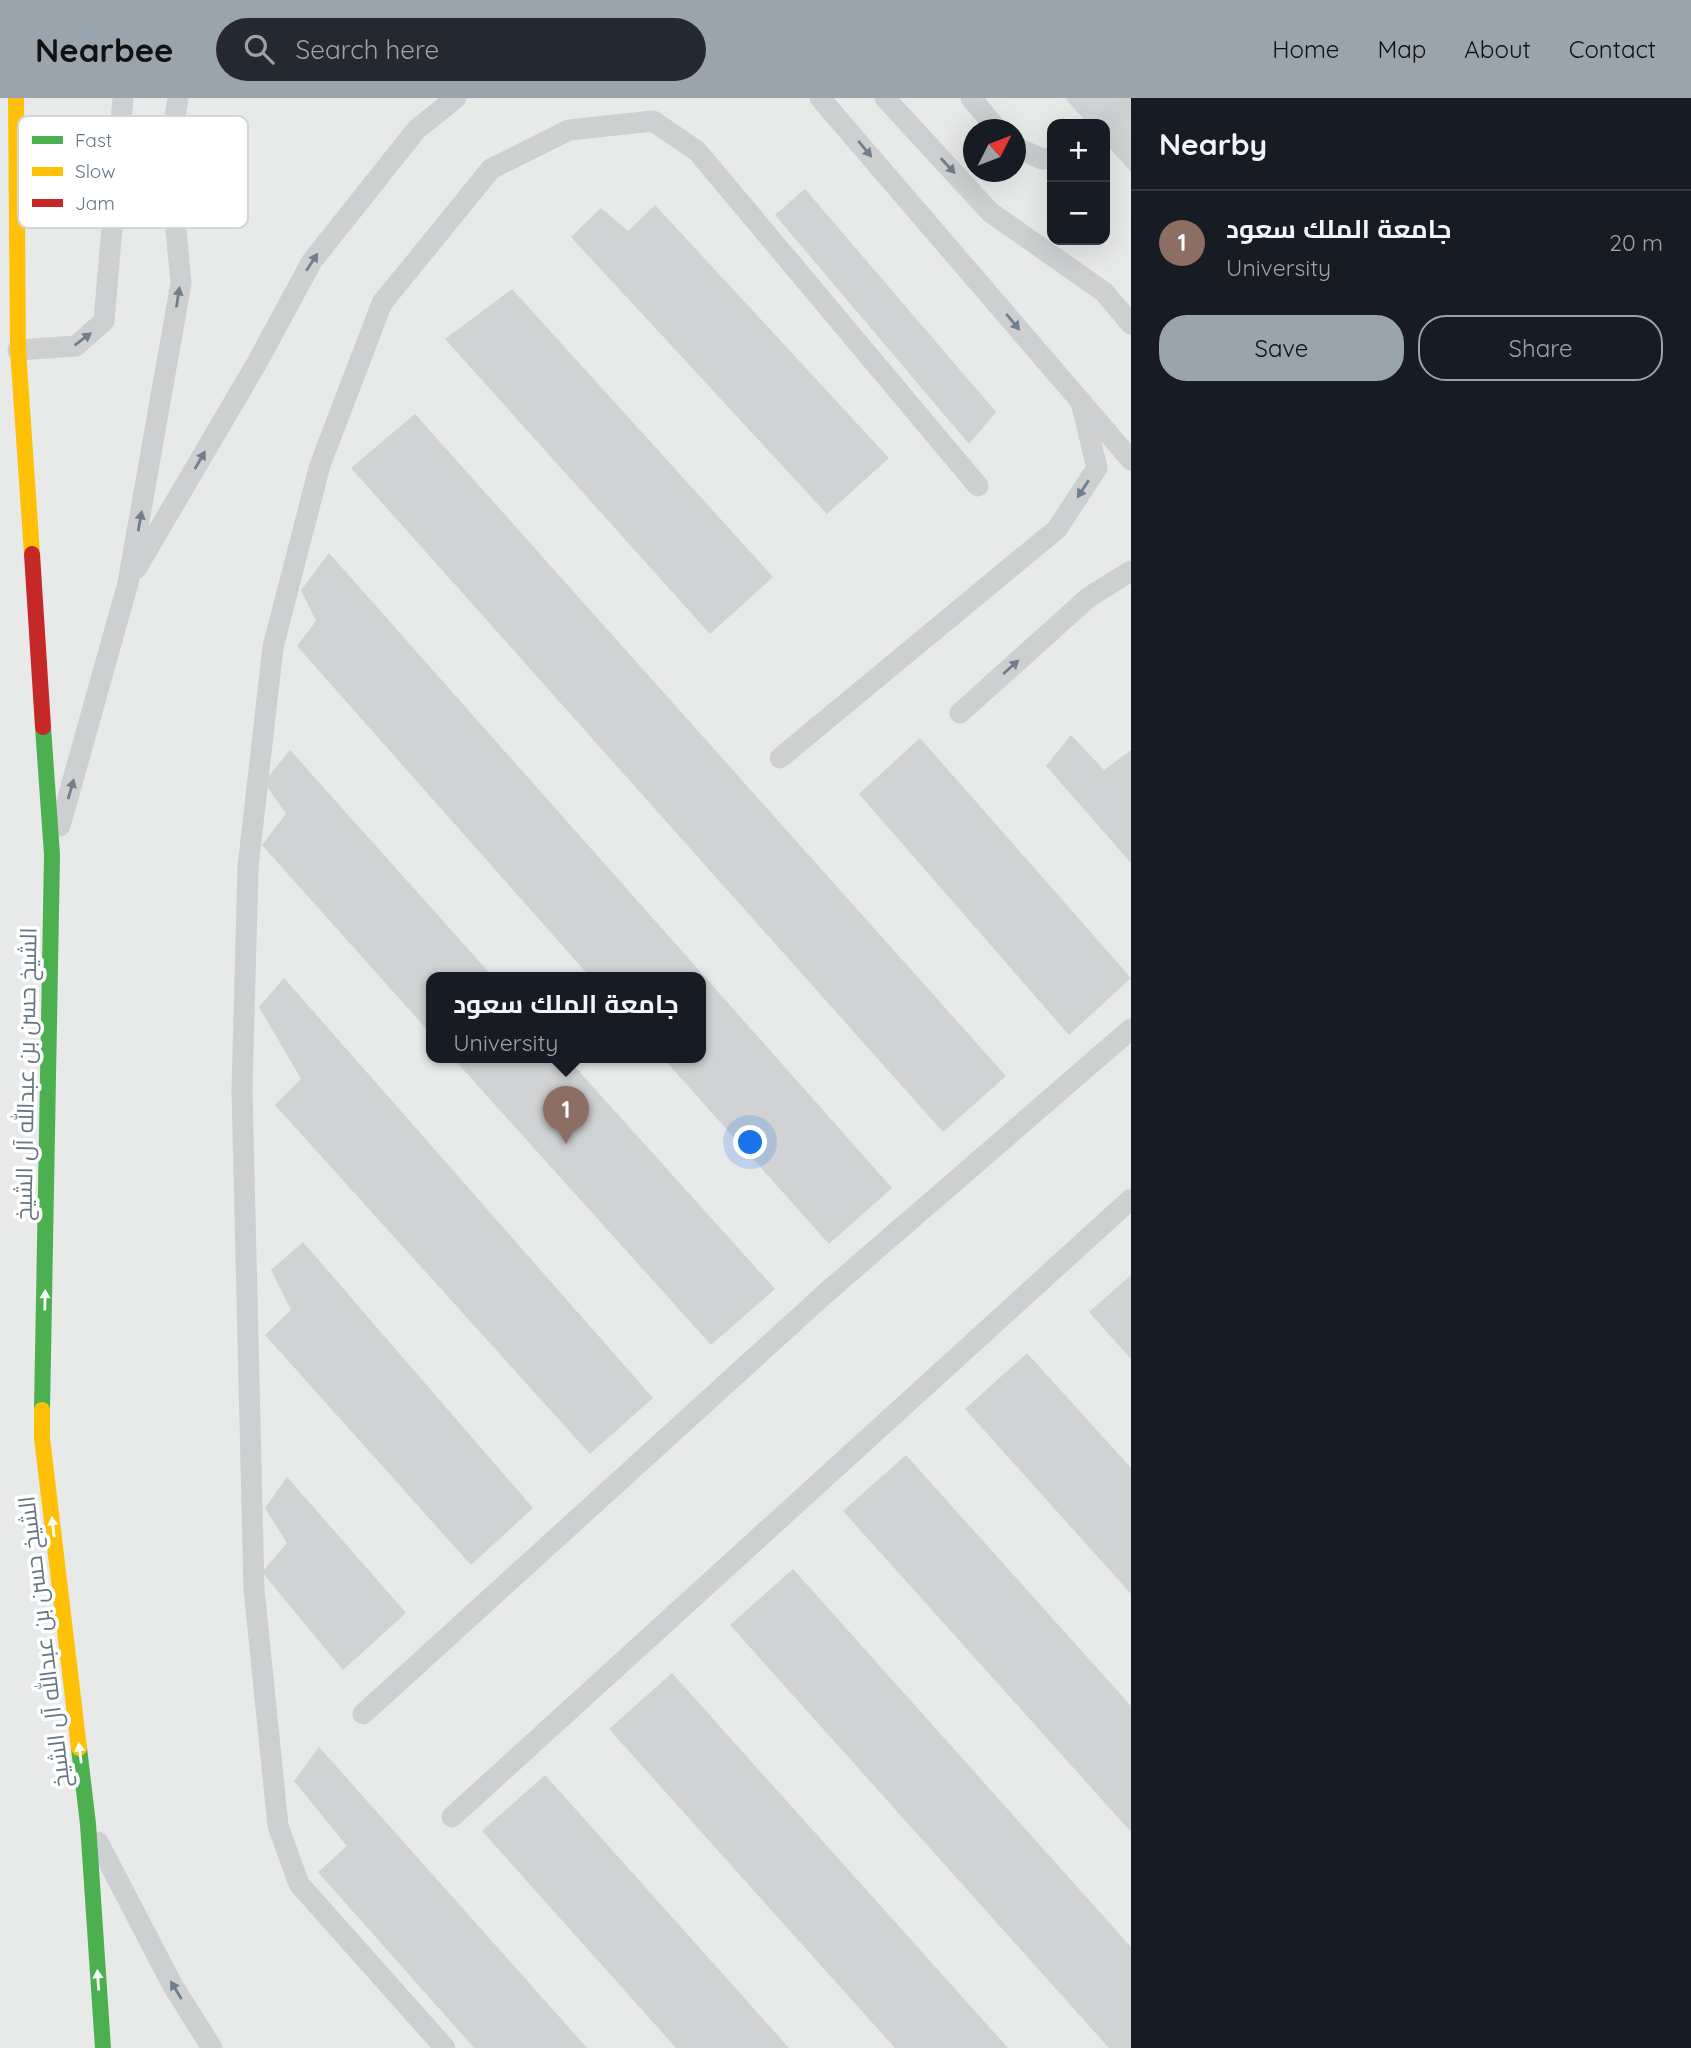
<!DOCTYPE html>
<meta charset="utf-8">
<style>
:root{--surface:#171b24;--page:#242831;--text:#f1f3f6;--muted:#9ea1a6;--line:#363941;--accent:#99a4ac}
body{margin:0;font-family:Quicksand,Cairo,sans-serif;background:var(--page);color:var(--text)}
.controls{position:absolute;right:21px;top:21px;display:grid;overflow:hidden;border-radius:14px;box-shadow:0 7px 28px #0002}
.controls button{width:63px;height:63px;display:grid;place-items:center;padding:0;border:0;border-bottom:2px solid var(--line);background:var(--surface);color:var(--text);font:35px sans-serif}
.compass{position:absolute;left:963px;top:21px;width:63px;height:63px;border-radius:50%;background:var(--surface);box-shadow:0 7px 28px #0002;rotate:48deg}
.you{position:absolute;left:751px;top:1045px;width:24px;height:24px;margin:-18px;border:5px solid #fff;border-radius:50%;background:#1a73e8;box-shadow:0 0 0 10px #1a73e833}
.badge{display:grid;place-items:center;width:46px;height:46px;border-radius:50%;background:var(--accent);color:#fff;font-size:23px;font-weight:700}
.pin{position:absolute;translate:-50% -58px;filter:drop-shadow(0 2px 4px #0008)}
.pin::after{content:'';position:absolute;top:37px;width:24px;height:21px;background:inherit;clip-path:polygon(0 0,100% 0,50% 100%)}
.popup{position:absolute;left:426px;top:874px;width:280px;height:91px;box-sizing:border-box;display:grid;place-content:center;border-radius:14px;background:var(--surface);filter:drop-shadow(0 2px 5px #0005);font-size:23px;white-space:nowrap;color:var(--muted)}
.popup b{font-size:26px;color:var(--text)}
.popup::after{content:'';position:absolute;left:50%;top:100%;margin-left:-14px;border:14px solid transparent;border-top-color:var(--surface)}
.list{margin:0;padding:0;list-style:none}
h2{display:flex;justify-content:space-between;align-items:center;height:91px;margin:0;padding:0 28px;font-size:30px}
h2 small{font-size:23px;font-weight:400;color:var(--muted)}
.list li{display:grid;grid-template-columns:46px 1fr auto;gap:21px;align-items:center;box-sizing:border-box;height:105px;padding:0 28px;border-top:2px solid var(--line)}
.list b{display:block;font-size:26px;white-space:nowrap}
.list p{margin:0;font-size:23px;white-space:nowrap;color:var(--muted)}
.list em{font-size:23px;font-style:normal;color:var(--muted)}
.actions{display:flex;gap:14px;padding:21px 28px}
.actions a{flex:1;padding:16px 0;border:2px solid var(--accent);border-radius:28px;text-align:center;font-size:24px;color:var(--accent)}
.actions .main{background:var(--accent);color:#111}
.icon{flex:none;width:38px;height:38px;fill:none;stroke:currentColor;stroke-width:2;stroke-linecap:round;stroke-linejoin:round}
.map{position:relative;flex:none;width:1131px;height:1950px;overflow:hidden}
header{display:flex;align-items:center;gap:42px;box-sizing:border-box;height:98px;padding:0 35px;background:var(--accent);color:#111}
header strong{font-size:33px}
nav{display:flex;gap:38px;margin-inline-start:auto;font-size:24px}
.search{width:490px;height:63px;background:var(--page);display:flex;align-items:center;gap:18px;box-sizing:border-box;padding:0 24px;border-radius:38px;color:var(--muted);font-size:26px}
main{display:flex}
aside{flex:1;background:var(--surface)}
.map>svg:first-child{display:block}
.built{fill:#e8e9e9;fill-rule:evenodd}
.building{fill:#d0d2d3}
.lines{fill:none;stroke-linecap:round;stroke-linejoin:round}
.lane{stroke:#cecfd0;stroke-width:21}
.fast{stroke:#4caf50;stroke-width:16}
.slow{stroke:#ffc107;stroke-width:16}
.jam{stroke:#c62828;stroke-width:16}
.oneway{fill:#707f8b}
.oneway2{fill:#f6fbf6}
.labels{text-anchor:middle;stroke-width:7;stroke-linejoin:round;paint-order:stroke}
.street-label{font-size:23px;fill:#657683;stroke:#fff}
.key{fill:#fff;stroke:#d1d6da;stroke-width:2}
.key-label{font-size:19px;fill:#657683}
</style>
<header>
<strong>Nearbee</strong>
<div class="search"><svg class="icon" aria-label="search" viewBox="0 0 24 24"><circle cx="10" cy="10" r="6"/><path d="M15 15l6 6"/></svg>Search here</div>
<nav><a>Home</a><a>Map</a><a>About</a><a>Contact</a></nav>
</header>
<main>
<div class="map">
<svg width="1131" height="1950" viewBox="0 0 1131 1950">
<rect width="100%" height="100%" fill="#f9f9f9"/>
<path class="built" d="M0,0H1131V1950H0ZM1052,26H1105V142H1052ZM974,32H1016V74H974ZM431,880H701V960H431Z"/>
<g class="building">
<path d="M1065,0H1131V74L1105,45V26H1088Z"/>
<path d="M805,91L996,314L969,346L775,117Z"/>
<path d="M655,107L889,360L827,416L571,139L601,110L628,133Z"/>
<path d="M512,191L773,479L710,536L445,241Z"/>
<path d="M415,316L1006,978L943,1034L351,370Z"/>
<path d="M329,455L892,1090L829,1146L663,960H701V880H591L297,548L316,523L301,492Z"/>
<path d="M1071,637L1104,672L1131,652V765L1046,668Z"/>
<path d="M920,640L1131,880L1069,937L859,696Z"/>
<path d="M290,652L494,880H431V936L262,747L286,716L264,684Z"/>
<path d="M284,880L653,1300L590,1356L275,1007L301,981L259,909Z"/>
<path d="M453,960H567L775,1191L711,1247Z"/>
<path d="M303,1144L533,1410L471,1467L265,1237L291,1212L271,1172Z"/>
<path d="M1131,1177V1261L1089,1214Z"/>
<path d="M1027,1255L1131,1370V1496L965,1311Z"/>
<path d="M906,1357L1131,1608V1734L843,1413Z"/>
<path d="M287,1379L406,1515L343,1572L262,1474L287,1445L265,1410Z"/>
<path d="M793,1471L1131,1849V1950H1109L730,1527Z"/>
<path d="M672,1575L1008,1950H895L609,1631Z"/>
<path d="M319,1649L587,1950H474L318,1774L347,1748L294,1683Z"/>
<path d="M545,1677L789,1950H676L482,1733Z"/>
</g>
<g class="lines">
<g class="lane">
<path d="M820,0L1131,362"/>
<path d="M885,0L990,114L1104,194L1131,226"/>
<path d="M971,0L998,32"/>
<path d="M1103,26L1131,3"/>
<path d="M1016,49L1042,61L1052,60"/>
<path d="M18,252L76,248L104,223L123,0"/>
<path d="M136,471L258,263L312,163L417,31L456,0"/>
<path d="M960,615L1089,499L1131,473"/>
<path d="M780,660L1057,431L1097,370L1081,304"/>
<path d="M60,728L128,485L181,185L174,110L175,18L178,0"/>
<path d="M363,1616L827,1194L1131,931"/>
<path d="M452,1719L1131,1101"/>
<path d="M98,1744L173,1888L212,1950"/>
<path d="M445,1950L299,1786L278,1728L254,1491L242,992L248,769L273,549L320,367L382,205L491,71L569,32L653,23L697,53L978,388"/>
</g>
<g class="fast">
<path d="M42,1312L52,757L43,629"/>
<path d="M79,1650L88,1726L103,1950"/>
</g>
<g class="slow">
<path d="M16,0L18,252L32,456"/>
<path d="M42,1312V1340L79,1650"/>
</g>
<path class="jam" d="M32,456L43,629"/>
</g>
<defs><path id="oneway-solid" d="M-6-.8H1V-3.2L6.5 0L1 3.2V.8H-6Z" transform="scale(1.75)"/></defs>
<g class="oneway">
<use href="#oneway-solid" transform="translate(865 51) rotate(50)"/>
<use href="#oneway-solid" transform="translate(948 68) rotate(47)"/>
<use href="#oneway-solid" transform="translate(312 164) rotate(-57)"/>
<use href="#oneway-solid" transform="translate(178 199) rotate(-81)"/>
<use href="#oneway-solid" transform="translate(1013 224) rotate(50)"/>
<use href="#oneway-solid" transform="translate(83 241) rotate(-37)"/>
<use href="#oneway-solid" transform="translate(200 362) rotate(-60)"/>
<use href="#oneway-solid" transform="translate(1083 391) rotate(123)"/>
<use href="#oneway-solid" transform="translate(140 423) rotate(-80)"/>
<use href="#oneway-solid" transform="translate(1011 569) rotate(-42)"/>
<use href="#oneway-solid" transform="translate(71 691) rotate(-74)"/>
<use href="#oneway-solid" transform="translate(176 1892) rotate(-121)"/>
</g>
<g class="oneway2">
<use href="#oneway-solid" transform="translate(45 1202) rotate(-89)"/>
<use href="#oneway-solid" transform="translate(53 1429) rotate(-97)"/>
<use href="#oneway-solid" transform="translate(80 1655) rotate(-97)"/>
<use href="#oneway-solid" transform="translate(98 1882) rotate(-94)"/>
</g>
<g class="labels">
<g class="street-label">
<text transform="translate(26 976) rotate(-89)" y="8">الشيخ حسن بن عبدالله آل الشيخ</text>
<text transform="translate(44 1544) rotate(-97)" y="8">الشيخ حسن بن عبدالله آل الشيخ</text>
</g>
</g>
<rect x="18" y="18" width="230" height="112" rx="10" class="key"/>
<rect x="32" y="38" width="31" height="8" fill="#4caf50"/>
<rect x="32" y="69" width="31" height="9" fill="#ffc107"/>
<rect x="32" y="101" width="31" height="8" fill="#c62828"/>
<g class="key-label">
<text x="75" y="49">Fast</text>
<text x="75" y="80">Slow</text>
<text x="75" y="112">Jam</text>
</g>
</svg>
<div class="controls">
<button>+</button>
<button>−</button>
</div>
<svg class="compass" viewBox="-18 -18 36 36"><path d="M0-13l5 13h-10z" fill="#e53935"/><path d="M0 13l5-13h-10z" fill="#9ea1a6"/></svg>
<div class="you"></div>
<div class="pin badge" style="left:566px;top:1046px;background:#8d6e63">1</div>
<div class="popup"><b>جامعة الملك سعود</b>University</div>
</div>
<aside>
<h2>Nearby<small></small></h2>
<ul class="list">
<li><span class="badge" style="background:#8d6e63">1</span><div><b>جامعة الملك سعود</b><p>University</p></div><em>20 m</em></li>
</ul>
<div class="actions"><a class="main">Save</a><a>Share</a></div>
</aside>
</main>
